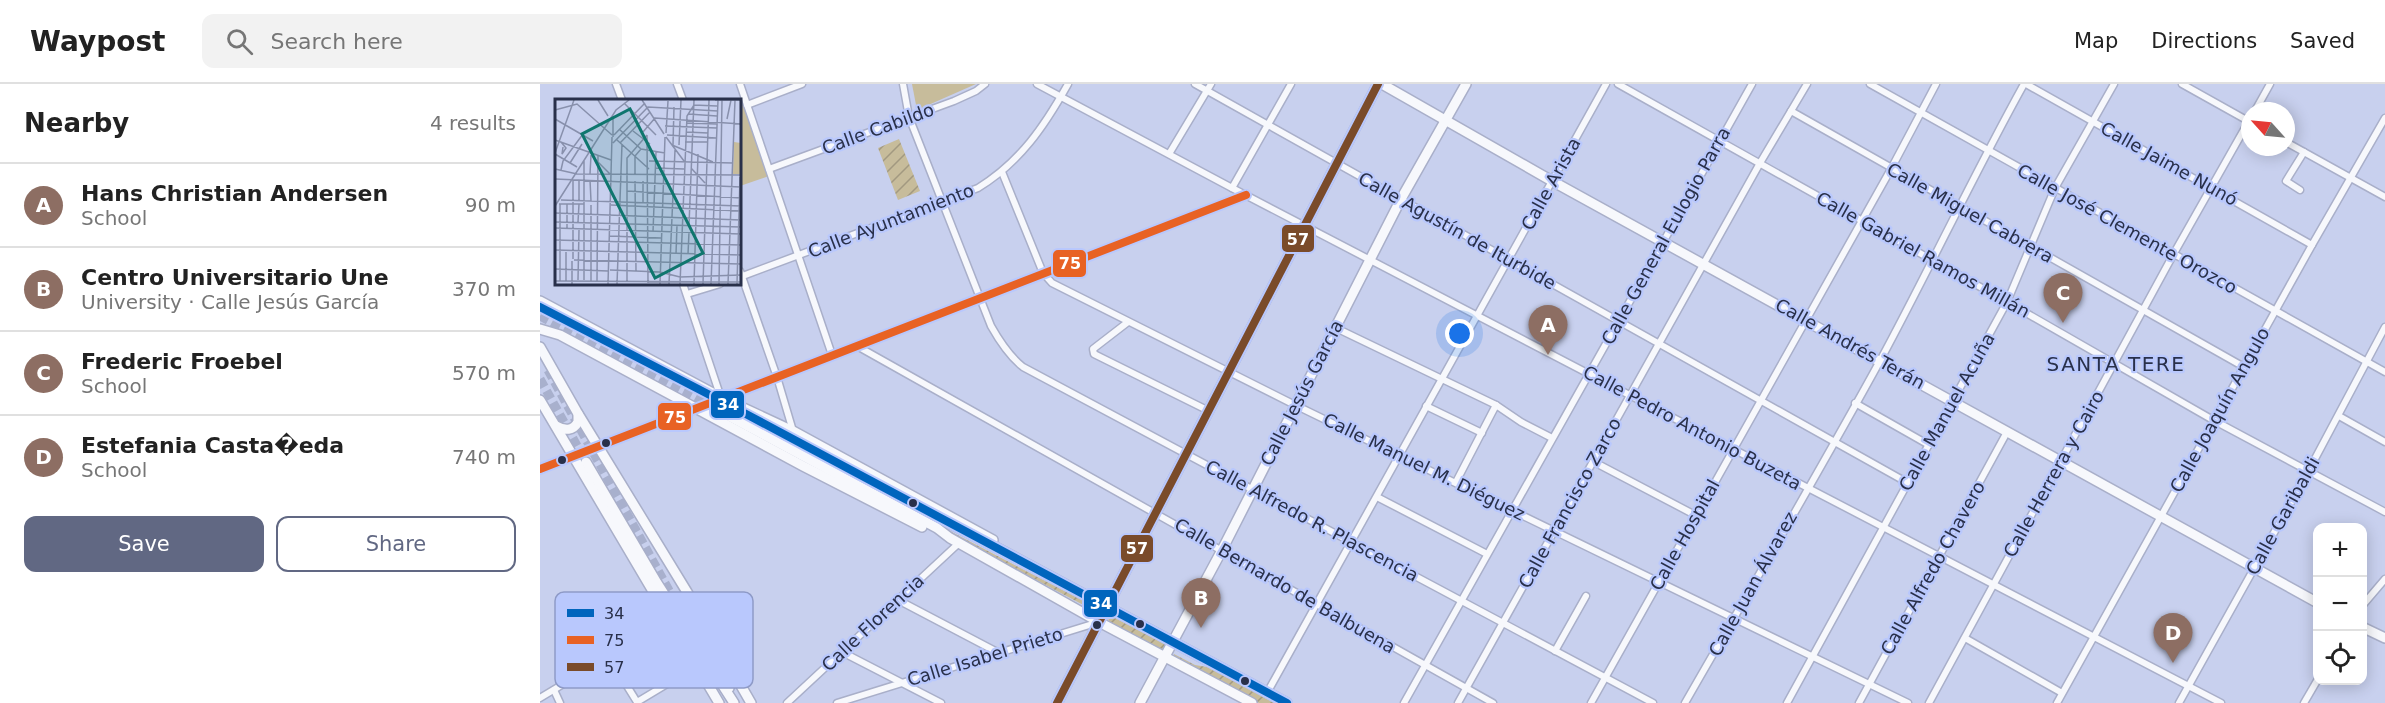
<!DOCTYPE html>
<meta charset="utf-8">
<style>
:root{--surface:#fff;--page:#f2f2f2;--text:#222;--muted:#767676;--line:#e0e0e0;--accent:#616883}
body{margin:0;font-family:"DejaVu Sans",sans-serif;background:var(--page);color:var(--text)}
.controls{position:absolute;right:18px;bottom:18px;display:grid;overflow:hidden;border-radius:12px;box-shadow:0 3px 15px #0003}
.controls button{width:54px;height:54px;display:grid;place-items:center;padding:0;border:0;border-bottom:2px solid var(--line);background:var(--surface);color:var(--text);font:30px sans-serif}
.compass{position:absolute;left:1701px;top:18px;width:54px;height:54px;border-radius:50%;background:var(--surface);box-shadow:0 3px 15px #0003;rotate:297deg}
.you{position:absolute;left:920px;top:250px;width:21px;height:21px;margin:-15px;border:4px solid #fff;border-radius:50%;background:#1a73e8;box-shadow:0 0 0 9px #1a73e833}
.badge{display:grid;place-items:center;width:39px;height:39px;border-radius:50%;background:var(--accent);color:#fff;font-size:20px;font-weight:700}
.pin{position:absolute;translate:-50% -50px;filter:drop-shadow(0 2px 3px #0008)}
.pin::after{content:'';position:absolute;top:32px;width:21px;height:18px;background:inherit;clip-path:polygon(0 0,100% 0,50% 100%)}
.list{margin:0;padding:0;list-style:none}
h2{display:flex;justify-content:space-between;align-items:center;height:78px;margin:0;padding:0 24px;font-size:26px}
h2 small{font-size:20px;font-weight:400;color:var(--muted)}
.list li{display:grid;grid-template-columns:39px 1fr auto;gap:18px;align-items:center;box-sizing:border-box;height:84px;padding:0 24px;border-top:2px solid var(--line)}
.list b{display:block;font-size:22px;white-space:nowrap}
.list p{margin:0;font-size:20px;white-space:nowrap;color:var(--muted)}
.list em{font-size:20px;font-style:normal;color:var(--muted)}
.actions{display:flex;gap:12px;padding:18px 24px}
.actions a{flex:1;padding:14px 0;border:2px solid var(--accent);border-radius:12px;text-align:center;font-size:21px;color:var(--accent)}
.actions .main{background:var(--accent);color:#fff}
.icon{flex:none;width:33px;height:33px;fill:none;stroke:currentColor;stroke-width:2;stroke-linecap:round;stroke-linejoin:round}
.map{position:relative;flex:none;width:1845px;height:619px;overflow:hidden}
header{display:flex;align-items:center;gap:36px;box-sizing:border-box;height:84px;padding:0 30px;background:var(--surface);border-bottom:2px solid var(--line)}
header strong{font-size:28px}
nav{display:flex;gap:33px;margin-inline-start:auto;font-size:21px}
.search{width:420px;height:54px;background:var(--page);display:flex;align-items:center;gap:15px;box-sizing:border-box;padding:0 21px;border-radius:12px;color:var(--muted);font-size:22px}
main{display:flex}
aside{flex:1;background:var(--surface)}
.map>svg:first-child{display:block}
.park{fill:#c7bc9b}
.garden{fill:url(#garden-furrows)}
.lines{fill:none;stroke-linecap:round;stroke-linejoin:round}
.secondary-tunnel{stroke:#a8b0cd;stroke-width:9;stroke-dasharray:9 4.5;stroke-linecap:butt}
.primary-tunnel{stroke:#a8b0cd;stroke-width:9;stroke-dasharray:9 4.5;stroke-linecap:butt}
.street-casing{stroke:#a9afc9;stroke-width:9}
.secondary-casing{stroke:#a9afc9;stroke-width:12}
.primary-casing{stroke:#a9afc9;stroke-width:12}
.street{stroke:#f7f8fc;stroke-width:6}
.secondary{stroke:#f7f8fc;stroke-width:9}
.primary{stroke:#f7f8fc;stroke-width:9}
.bus-1-casing{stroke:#b9c8fd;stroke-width:12}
.bus-2-casing{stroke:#b9c8fd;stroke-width:12}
.bus-3-casing{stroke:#b9c8fd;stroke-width:12}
.bus-1{stroke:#0065bd;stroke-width:8}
.bus-2{stroke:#e86224;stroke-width:8}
.bus-3{stroke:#7a4b2a;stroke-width:8}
.bus-dot{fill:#29304a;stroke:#b9c8fd;stroke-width:2}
.labels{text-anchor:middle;stroke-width:4.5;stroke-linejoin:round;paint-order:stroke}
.street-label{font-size:18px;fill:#29304a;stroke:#b9c8fd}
.neighbourhood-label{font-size:20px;letter-spacing:1.5px;fill:#29304a;stroke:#b9c8fd}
.inset-road{fill:none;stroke:#8890ac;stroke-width:1.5}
.view{fill:#0f766e;fill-opacity:0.15;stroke:#0f766e;stroke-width:3}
.inset-edge{fill:none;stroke:#29304a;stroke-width:3}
.key{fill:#b9c8fd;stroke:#8e9ac7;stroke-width:1.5}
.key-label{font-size:16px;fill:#29304a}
.line-badge{stroke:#b9c8fd;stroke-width:2}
.badge-label{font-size:16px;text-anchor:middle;font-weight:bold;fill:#fff}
</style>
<header>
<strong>Waypost</strong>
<div class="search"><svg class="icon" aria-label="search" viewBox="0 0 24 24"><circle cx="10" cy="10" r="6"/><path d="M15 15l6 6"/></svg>Search here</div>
<nav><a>Map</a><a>Directions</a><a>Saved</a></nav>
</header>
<main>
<aside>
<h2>Nearby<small>4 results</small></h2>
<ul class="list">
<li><span class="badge" style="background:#8d6e63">A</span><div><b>Hans Christian Andersen</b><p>School</p></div><em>90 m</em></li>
<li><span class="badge" style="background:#8d6e63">B</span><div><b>Centro Universitario Une</b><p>University · Calle Jesús García</p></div><em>370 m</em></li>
<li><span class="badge" style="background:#8d6e63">C</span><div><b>Frederic Froebel</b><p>School</p></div><em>570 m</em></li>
<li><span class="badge" style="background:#8d6e63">D</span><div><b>Estefania Casta�eda</b><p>School</p></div><em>740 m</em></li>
</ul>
<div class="actions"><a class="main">Save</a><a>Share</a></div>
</aside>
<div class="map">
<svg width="1845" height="619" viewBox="0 0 1845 619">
<defs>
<pattern id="garden-furrows" width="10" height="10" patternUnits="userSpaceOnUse" patternTransform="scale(1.5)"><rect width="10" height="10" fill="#c7bc9b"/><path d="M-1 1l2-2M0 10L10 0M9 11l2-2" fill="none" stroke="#a29980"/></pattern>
</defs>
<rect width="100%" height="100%" fill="#c8d0ee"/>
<g class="park">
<path d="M372,0H436L377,26Z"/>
<path d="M203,13L229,92L200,102V16H194Z"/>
</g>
<g class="garden">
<path d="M359,55L380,107L358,116L338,64Z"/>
<path d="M406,445L551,521V523L549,524L404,447Z"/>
<path d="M573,533L625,560V564L622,566L570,539L568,534Z"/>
<path d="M634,570L655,581L667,583L734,619H719L634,573Z"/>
</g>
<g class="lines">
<g class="secondary-tunnel">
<path d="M0,223L109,280"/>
<path d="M0,232L187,331"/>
<path d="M191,322L249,355"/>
</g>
<g class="primary-tunnel">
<path d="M8,286L143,532"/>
<path d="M0,295L46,378"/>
</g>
<defs>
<g id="street">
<path d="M76,0L82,16"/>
<path d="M137,0L143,16"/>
<path d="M200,0L292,271"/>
<path d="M363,0L369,33L451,242C460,258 469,272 483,283L1113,619"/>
<path d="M497,0L692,104L1681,619"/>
<path d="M655,0L1368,399"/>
<path d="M1078,0L1467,218L1673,336L1845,428"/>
<path d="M1330,0L1845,288"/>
<path d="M1486,0L1772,161"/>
<path d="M1642,0L1710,38"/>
<path d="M207,21L262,0"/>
<path d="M1251,27L1704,283"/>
<path d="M1715,27L1730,0"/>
<path d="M1746,58L1845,113"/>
<path d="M629,70L671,0"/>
<path d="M229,85L414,17L436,7L445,0"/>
<path d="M462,88L503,189L512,199L755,321L1368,619"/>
<path d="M692,104L751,0"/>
<path d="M1760,106L1746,97L1764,68"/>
<path d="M200,187L237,293L253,347"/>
<path d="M200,193L438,104C480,78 504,43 528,0"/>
<path d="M143,200L181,314"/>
<path d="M147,210L180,200"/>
<path d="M588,238L553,265L554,270L669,327"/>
<path d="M796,244L956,321L981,338L1012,354"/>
<path d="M317,262L953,619"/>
<path d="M1315,319L1389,361"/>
<path d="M886,322L942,349"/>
<path d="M1799,332L1845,358"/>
<path d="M1054,378L1157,432"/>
<path d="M0,385L706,111"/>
<path d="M916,398L956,321"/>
<path d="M837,413L947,470"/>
<path d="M358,516L459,569"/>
<path d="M1822,522L1845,495"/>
<path d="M1425,554L1522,609"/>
<path d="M1015,567L1046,512"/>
<path d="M302,568L401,619"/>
<path d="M69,573L97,618L157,582"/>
<path d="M14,606L20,619"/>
<path d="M727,609L1066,0"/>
<path d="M0,614L130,536"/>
<path d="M247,619L419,459"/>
<path d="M297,619L559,538"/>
<path d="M864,619L1212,0"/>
<path d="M918,619L1220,79L1267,0"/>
<path d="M1051,619L1351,85L1396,0"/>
<path d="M1145,619C1211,504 1278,390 1341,275C1390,184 1434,90 1484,0"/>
<path d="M1247,619L1467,218L1515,104L1574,0"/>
<path d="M1319,619L1467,348"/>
<path d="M1389,619L1633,171L1710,35"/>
<path d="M1517,619L1772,161L1845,34"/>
<path d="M1639,619L1769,386L1845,243"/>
<path d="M1764,619L1778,595"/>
</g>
<g id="secondary">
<path d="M842,0L1012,97L1778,519"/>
<path d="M0,217L182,314L253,347L453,456"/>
<path d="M0,245L20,251L263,382L382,443"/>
<path d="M0,263L37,328L147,508L211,619"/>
<path d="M0,316L179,619"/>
<path d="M187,331L397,444L410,454L559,538L712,619"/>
<path d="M16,342C25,347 33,347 38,338V330"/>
<path d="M249,355L463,467L747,619"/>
<path d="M1822,543L1845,554"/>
<path d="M517,619L838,0"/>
<path d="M600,619L682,466L861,115L926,0"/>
</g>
<g id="primary">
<path d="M46,378L117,499L194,619"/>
<path d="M175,555L189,604"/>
</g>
</defs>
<use href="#street" class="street-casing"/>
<use href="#secondary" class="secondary-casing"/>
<use href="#primary" class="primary-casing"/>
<use href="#street" class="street"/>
<use href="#secondary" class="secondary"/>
<use href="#primary" class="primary"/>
<defs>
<path id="bus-1" d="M0,223L191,322L747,619"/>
<path id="bus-2" d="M0,385L706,111"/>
<path id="bus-3" d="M517,619L838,0"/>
</defs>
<use href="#bus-1" class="bus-1-casing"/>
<use href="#bus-2" class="bus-2-casing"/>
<use href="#bus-3" class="bus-3-casing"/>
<use href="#bus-1" class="bus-1"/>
<use href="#bus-2" class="bus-2"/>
<use href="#bus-3" class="bus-3"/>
</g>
<g class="bus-dot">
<circle cx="66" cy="359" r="5"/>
<circle cx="22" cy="376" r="5"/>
<circle cx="373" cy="419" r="5"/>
<circle cx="600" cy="540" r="5"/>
<circle cx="557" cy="541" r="5"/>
<circle cx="705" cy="597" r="5"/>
</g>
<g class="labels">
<g class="street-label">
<text transform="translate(338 45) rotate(-20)" y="6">Calle Cabildo</text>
<text transform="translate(1629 80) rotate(29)" y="6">Calle Jaime Nunó</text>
<text transform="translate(1011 100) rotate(-61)" y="6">Calle Arista</text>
<text transform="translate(1430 129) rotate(29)" y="6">Calle Miguel Cabrera</text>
<text transform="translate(351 137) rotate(-21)" y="6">Calle Ayuntamiento</text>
<text transform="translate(1587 145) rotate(29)" y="6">Calle José Clemente Orozco</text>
<text transform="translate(917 147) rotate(29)" y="6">Calle Agustín de Iturbide</text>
<text transform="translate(1126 152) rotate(-61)" y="6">Calle General Eulogio Parra</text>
<text transform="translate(1383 171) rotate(29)" y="6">Calle Gabriel Ramos Millán</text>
<text transform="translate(1310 260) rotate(29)" y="6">Calle Andrés Terán</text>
<text transform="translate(762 309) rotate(-63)" y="6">Calle Jesús García</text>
<text transform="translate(1680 326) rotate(-61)" y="6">Calle Joaquín Angulo</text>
<text transform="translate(1407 328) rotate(-61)" y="6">Calle Manuel Acuña</text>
<text transform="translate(1152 344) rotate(28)" y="6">Calle Pedro Antonio Buzeta</text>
<text transform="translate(884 383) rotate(26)" y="6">Calle Manuel M. Diéguez</text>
<text transform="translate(1514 390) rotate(-61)" y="6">Calle Herrera y Cairo</text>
<text transform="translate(1030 419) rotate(-61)" y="6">Calle Francisco Zarco</text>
<text transform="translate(1743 432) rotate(-61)" y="6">Calle Garibaldi</text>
<text transform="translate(772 437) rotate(28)" y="6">Calle Alfredo R. Plascencia</text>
<text transform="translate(1145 451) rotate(-61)" y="6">Calle Hospital</text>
<text transform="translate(1393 484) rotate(-61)" y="6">Calle Alfredo Chavero</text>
<text transform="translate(1213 500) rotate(-61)" y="6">Calle Juan Álvarez</text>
<text transform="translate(745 502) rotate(30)" y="6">Calle Bernardo de Balbuena</text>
<text transform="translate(333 539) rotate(-43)" y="6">Calle Florencia</text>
<text transform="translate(445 573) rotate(-17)" y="6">Calle Isabel Prieto</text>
</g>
<g class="neighbourhood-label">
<text x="1576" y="287">SANTA TERE</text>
</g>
</g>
<g transform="translate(15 15)">
<rect width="186" height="186" fill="#c8d0ee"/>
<path d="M186,40V75H178L179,43L186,44Z" fill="#c7bc9b"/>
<path class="inset-road" d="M43,1L53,17M87,1L109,35M160,1H186M69,4L101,36M0,11L22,5L57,36M133,15L162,17M0,20L38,42M172,20L176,1M131,24L162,25M110,27L162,29M64,30L86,50L110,54M78,32L95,45M88,33L100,19L186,25M131,33L153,34M111,34L113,2M59,36L90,4M92,36L93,184M112,36L161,39M58,38V17M111,38L129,62M0,41L56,61M62,41L94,70M6,43L11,49L7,55L8,48M130,43H152M58,44L93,8L163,12M65,44L95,13M117,46L158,63M118,46L119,8M124,46L126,1M0,54L19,1M0,55L22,68M37,57L55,75M94,62L178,64M15,64L27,45M101,69L129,70M136,69L150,84M0,70L22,75L186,76M6,71L8,62L28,35M35,75L36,56M80,76V57L86,50M0,80L186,88M24,81V101M35,81L36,102M80,82L81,172M72,92L186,99M6,101L186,107M88,103V82M4,105H29M36,106V182M56,106L186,112M0,107L61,11L74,1M0,114L186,121M0,123L186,128M23,123L24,105M134,126L139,1M0,129L186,135M12,129V105M98,133L101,53M55,137L106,139M0,141L186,146M0,151L186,156M11,151V183M121,155L122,126M133,155L134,133M18,160V81M19,161L186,165M0,170L53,172M55,171L105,173L125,178L186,176M23,181L24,131M29,181V62M0,182L186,183M5,182V105M42,182L43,56M72,183V59L92,36M17,185V162M53,185L57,38M62,185L67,45M105,185L110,38M114,185L120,51M125,185L132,17L139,6L162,7M139,185L143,55M148,185L154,1M156,185L163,1M164,185L167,1M173,185L180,1M182,185L185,78"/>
<path class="view" d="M75,10L148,154L100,179L27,35Z"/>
<rect width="186" height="186" class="inset-edge"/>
</g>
<rect x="15" y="508" width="198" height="96" rx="9" class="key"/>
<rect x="27" y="525" width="27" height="8" fill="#0065bd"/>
<rect x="27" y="552" width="27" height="8" fill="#e86224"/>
<rect x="27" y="579" width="27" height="8" fill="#7a4b2a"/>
<g class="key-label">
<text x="64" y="535">34</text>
<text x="64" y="562">75</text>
<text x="64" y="589">57</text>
</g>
<g class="line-badge">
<rect x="741" y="140" width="34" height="29" rx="6" fill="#7a4b2a"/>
<rect x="512" y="165" width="35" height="29" rx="6" fill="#e86224"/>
<rect x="170" y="306" width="35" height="29" rx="6" fill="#0065bd"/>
<rect x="117" y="318" width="35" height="29" rx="6" fill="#e86224"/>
<rect x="580" y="450" width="34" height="29" rx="6" fill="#7a4b2a"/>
<rect x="543" y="505" width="35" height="29" rx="6" fill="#0065bd"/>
</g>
<g class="badge-label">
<text x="758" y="161">57</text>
<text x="530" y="185">75</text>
<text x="188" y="326">34</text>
<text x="135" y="339">75</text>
<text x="597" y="470">57</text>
<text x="561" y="525">34</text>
</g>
</svg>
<div class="controls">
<button>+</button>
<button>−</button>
<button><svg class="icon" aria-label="locate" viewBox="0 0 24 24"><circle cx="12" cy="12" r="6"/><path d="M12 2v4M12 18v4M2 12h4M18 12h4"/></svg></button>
</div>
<svg class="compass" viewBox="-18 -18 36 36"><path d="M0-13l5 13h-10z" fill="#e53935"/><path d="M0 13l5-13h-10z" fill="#767676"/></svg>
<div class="you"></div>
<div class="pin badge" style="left:1008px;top:271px;background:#8d6e63">A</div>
<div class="pin badge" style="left:661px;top:544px;background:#8d6e63">B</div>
<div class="pin badge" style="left:1523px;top:239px;background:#8d6e63">C</div>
<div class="pin badge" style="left:1633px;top:579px;background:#8d6e63">D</div>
</div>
</main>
